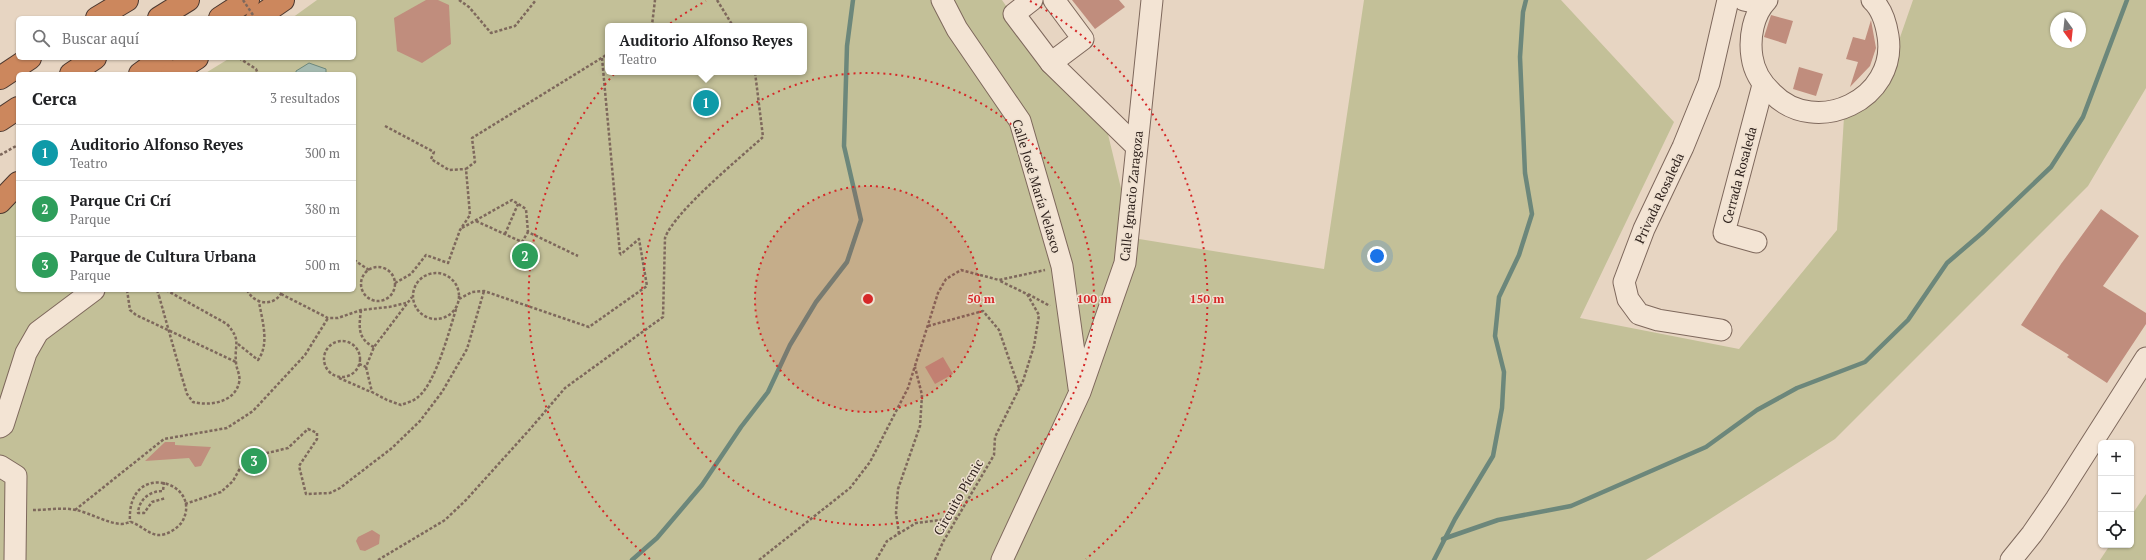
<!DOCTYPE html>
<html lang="es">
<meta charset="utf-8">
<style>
:root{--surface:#fff;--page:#f2f2f2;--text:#202124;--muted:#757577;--line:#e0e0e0;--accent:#853443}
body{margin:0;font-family:"PT Serif",serif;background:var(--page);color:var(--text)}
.controls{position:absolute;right:12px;bottom:12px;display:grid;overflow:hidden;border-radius:6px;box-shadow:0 1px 3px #0004}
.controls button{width:36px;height:36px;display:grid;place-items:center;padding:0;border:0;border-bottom:1px solid var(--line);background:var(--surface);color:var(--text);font:20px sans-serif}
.compass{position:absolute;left:2050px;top:12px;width:36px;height:36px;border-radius:50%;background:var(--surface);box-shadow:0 1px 3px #0004;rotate:165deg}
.you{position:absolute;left:1377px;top:256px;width:14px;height:14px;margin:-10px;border:3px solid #fff;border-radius:50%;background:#1a73e8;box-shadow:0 0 0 6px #1a73e833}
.badge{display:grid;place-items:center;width:26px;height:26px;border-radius:50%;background:var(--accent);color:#fff;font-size:13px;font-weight:700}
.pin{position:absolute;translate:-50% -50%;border:2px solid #fff;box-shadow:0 1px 4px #0006}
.popup{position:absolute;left:605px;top:23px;width:202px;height:52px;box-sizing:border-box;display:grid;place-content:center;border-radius:6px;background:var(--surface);filter:drop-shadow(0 1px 3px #0005);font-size:13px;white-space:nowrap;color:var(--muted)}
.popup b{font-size:15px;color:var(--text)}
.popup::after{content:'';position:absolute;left:50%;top:100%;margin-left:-8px;border:8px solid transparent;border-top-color:var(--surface)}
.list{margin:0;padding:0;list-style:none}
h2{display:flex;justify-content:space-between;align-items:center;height:52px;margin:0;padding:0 16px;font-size:17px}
h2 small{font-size:13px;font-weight:400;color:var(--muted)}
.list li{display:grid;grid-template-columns:26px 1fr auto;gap:12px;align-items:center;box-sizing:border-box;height:56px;padding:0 16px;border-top:1px solid var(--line)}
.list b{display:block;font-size:15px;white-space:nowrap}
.list p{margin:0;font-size:13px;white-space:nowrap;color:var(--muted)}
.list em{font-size:13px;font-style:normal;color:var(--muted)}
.icon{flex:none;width:22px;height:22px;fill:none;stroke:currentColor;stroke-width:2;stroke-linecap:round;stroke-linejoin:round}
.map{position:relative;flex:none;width:2146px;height:560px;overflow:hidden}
.search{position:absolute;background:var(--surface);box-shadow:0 1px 3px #0004;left:16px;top:16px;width:340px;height:44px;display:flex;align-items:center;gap:10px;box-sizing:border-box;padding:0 14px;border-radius:6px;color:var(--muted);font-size:15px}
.panel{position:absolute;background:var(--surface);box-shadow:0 1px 3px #0004;left:16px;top:72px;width:340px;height:220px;border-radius:6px}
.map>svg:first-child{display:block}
.green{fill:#c3c098;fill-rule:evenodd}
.water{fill:#a4bab0;stroke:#6c877b}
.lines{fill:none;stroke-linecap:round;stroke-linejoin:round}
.stream{stroke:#6c877b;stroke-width:4.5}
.building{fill:#c08d7d}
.minor-casing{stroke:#7e685c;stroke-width:23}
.highway-casing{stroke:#4c382f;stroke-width:24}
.path{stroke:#7e685c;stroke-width:2.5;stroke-dasharray:3 2;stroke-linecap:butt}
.minor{stroke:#f3e4d4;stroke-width:21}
.highway{stroke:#cc875d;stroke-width:22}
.path-bridge{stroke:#7e685c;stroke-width:2.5;stroke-dasharray:3 2;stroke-linecap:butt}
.ring{fill:none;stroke:#d62828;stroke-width:2;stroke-dasharray:2 4}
.labels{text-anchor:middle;stroke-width:3;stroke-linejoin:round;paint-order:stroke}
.street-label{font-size:13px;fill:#30231e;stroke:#efe1d1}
.centre{fill:#d62828;stroke:#efe1d1;stroke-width:2}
.ring-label{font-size:12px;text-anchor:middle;font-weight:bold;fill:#d62828;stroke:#efe1d1;stroke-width:3;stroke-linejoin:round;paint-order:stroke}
</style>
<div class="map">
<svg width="2146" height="560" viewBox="0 0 2146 560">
<rect width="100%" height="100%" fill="#e7d5c2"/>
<g class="green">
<path d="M317,0H1002L1043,60L1106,126L1133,238L1324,269L1364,0H1561L1674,122L1580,318L1739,349L1837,230L1844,117L1897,46L1913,0H2146V88L2088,186L1835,439L1646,560H0V195L18,185V290H354V74H204L230,58H354V18H292ZM2056,18H2080V42H2056ZM608,26H804V72H608Z"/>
<path d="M2146,494V560H2100L2110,545H2131V516Z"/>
</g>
<path class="water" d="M309,63L326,69V74H296V71Z"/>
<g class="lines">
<g class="stream">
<path d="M1443,539L1498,520L1571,506L1706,447L1757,410L1797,388L1865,362L1908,320L1947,263L1982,233L2051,167L2083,117L2127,0"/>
<path d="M632,560L657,538L702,485L741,427L768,392L790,345L816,302L847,262L861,220L844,146L847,46L853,0"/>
<path d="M1434,560L1455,519L1493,456L1502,408L1504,372L1495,336L1499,297L1519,255L1532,214L1525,173L1520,57L1523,12L1526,0"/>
</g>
</g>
<g class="building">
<path d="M426,0H438L449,5L451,44L422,63L397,51L394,18Z"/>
<path d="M1072,0H1119L1125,7L1095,29Z"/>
<path d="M1771,15L1793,21L1786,44L1764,37Z"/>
<path d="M1871,20L1876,48L1870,66L1850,87L1858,62L1846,59L1853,37L1865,40Z"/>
<path d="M1799,67L1823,74L1816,96L1793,89Z"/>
<path d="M2101,209L2139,236L2103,286L2146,313V324L2107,383L2067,357L2069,355L2021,325L2061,264Z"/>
<path d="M943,357L953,374L935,384L925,367Z"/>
<path d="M165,442H175V445L211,447L201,466L195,467L189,458L145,461Z"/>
<path d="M372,530L380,535L379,544L365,551L360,550L356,541L358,537Z"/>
</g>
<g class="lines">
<defs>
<g id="minor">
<path d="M942,0L957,29L1020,121L1062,266L1079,388"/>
<path d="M1032,0L1014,14L1051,63L1136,146"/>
<path d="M1744,0L1763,4"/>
<path d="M1767,0C1753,14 1749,38 1752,57C1754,71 1761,83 1772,93C1816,138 1898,99 1888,36C1886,23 1882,9 1872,0"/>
<path d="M1051,63L1083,39L1054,0"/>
<path d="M1756,242L1724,233L1763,85"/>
<path d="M1721,330L1658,320L1639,314L1628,299L1624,282L1644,229L1683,147L1709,83L1728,0"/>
<path d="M0,427L3,425L26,353L38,332L94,290"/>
<path d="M0,466L16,476L15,560"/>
<path d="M1002,560L1080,392L1125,263L1152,0"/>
<path d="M2011,560L2032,534L2056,499L2146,358"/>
</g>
<g id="highway">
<path d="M97,18L127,0"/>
<path d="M159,18L188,0"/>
<path d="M220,18L248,0"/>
<path d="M257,18L283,0"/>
<path d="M71,74L95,58"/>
<path d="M140,74L162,58"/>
<path d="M172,74L197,58"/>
<path d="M0,78L30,58"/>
<path d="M0,120L18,108"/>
<path d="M0,202L18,183"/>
</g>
</defs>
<use href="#minor" class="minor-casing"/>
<use href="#highway" class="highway-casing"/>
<g class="path">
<path d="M459,0L469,7L491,33L515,26L536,0"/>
<path d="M717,0L733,26"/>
<path d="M650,26L652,25L655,0"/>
<path d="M239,58L256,69L258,74"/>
<path d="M602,58L620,254"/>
<path d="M385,126L434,152L431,159L449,170L466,169"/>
<path d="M0,155L18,145"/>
<path d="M476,221L522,242L528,232"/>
<path d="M462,228L512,200L526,209L528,232L578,256"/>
<path d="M505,234L518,204"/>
<path d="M354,260L369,270"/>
<circle cx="378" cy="284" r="17"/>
<circle cx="436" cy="296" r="23"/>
<path d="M395,283L411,274L426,255L448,263L460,230L470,215L466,169L475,162L472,138L608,54"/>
<path d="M127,290L130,310L136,315L236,362"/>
<path d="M157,290L159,296"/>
<path d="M166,290L227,324C242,341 234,344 236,362C236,369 241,375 239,383C234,403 209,406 193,402L187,394L181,374"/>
<path d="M247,290C255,306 276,307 283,290"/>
<path d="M281,294L328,318H338L361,310L389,307L406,303"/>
<path d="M1028,294L1050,306"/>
<path d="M459,299L472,292L484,291L589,327L647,286L639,239L620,255"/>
<path d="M361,310C359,326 357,339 374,347"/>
<path d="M928,326L983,311L999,330L1019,388"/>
<circle cx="342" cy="359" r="18"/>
<path d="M238,344L258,360C270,344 262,320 259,302"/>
<path d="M359,364L366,367L374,347L412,297"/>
<path d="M366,367L372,392L387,400L401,405C406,403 414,401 418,397C436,383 450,328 457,306"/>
<path d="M339,378L371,392"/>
<path d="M164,482L163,491C150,491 139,499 138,513H144L152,502L166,498"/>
<path d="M185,504L221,492L233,481L243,463L259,455L288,448L308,429L317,433V439L299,466L306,494L330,493L340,488L392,448L420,421L442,392L467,349L484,291"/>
<path d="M33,510C47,510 63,507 76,510C90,513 109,524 122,524C126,524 128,522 131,522C141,525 149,535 159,535C167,535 177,529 182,522C205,482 126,458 130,522"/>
<path d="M75,510L164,439L227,428L253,411L305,355L328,318"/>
<path d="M899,534L896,513L898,489L920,426L922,395L915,367"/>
<path d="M378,560L445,520L466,500L531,428L565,388L663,317L665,238C674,212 740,158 763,137L755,72"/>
<path d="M759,560L850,488L870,462L908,388L938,293L946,279L961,270L999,280L1045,270"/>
<path d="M876,560L887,541L916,523L957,518"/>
<path d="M935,560L943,542L994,455L995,437L1023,381L1034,346L1039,315L1027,294L1000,281"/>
</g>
<use href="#minor" class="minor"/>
<use href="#highway" class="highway"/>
<g class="path-bridge">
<path d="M243,0L255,18"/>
<path d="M159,296L181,374"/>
</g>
</g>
<circle cx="868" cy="299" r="113" fill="#d62828" fill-opacity=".12"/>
<g class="ring">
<circle cx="868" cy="299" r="113"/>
<circle cx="868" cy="299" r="226"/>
<path d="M650 559A339 339 0 0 1 706 1M1030 1A339 339 0 0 1 1086 559"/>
</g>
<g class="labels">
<g class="street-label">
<text transform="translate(1739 175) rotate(-75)" y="5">Cerrada Rosaleda</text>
<text transform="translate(1037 186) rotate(73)" y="5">Calle José María Velasco</text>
<text transform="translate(1131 196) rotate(-84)" y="5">Calle Ignacio Zaragoza</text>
<text transform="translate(1659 198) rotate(-65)" y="5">Privada Rosaleda</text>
<text transform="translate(958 497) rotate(-60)" y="5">Circuito Pícnic</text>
</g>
</g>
<circle cx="868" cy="299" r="6" class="centre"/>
<g class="ring-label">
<text x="981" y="303">50 m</text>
<text x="1094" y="303">100 m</text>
<text x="1207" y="303">150 m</text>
</g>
</svg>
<div class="controls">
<button>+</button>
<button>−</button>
<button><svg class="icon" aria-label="locate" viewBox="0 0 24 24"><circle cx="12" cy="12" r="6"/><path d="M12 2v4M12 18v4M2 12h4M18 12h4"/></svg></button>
</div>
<svg class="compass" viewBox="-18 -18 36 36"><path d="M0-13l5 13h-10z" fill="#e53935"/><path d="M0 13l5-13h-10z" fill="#757577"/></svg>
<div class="you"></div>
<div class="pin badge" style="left:706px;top:103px;background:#0f9aa8">1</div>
<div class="popup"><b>Auditorio Alfonso Reyes</b>Teatro</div>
<div class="pin badge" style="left:525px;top:256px;background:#2e9e5b">2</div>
<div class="pin badge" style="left:254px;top:461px;background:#2e9e5b">3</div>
<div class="search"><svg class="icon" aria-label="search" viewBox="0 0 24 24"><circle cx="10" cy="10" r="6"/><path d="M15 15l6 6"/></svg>Buscar aquí</div>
<section class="panel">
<h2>Cerca<small>3 resultados</small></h2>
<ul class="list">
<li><span class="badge" style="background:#0f9aa8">1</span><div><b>Auditorio Alfonso Reyes</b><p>Teatro</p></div><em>300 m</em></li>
<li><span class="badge" style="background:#2e9e5b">2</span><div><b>Parque Cri Crí</b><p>Parque</p></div><em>380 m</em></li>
<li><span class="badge" style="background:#2e9e5b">3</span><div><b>Parque de Cultura Urbana</b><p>Parque</p></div><em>500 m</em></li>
</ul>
</section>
</div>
